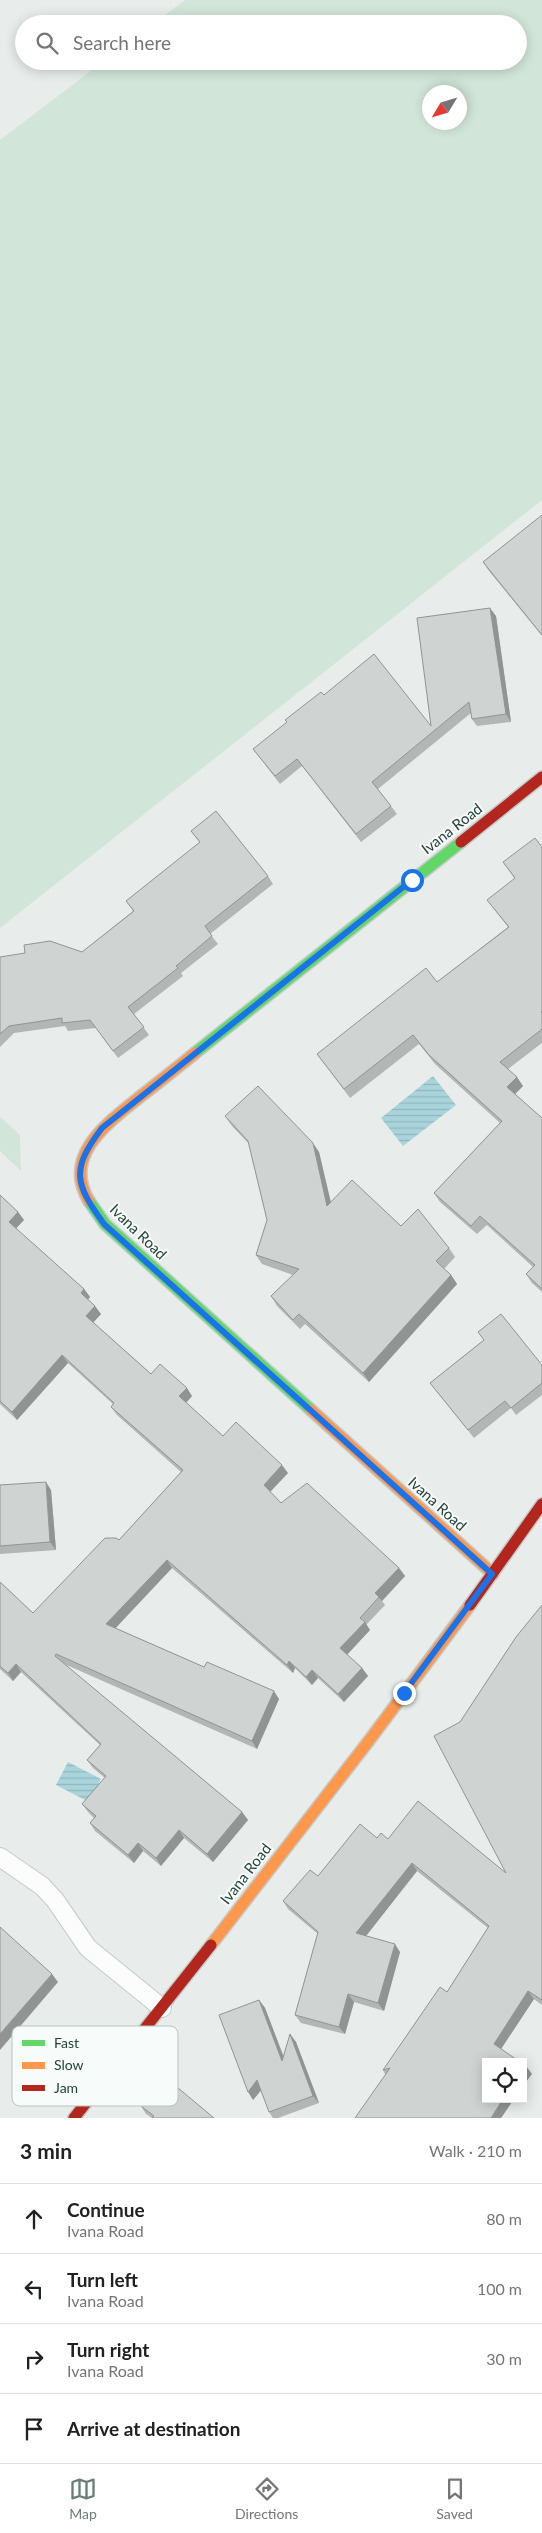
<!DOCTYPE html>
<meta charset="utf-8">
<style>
:root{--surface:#fff;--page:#f2f2f2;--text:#202124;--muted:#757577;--line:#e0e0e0;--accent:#697e78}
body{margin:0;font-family:Lato,sans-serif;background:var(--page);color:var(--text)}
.controls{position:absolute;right:15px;bottom:15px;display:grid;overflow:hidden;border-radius:0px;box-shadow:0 2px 12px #0003}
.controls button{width:45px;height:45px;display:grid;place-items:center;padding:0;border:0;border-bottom:1px solid var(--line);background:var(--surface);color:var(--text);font:25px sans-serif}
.compass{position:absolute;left:422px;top:85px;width:45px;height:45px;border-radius:50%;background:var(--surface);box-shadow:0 2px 12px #0003;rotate:232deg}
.stop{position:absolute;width:15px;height:15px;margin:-11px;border:4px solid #1a73e8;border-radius:50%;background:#fff}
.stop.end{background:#1a73e8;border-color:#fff;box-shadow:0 1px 5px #0008}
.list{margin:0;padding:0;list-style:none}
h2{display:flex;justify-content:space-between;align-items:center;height:65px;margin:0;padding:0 20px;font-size:21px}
h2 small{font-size:16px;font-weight:400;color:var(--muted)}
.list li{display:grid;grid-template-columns:32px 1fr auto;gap:15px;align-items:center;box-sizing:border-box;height:70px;padding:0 20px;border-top:1px solid var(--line)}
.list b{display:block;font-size:19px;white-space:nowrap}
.list p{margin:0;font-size:16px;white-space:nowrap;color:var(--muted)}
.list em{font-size:16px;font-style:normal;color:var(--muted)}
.icon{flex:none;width:28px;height:28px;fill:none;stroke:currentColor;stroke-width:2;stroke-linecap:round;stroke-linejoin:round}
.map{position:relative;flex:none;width:542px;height:2118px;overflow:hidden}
.search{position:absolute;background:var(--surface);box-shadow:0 2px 12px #0003;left:15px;right:15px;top:15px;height:55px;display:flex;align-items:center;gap:12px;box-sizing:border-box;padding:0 18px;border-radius:28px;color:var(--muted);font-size:19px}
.sheet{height:345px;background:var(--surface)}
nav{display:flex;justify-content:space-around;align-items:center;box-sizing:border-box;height:70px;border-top:1px solid var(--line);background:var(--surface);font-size:14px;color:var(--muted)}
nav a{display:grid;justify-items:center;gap:2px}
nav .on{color:var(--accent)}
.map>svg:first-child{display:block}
.grass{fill:#d1e6d8;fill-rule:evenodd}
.water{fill:url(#water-rules)}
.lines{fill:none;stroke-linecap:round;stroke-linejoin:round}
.lane-casing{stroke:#c5cac8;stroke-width:20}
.fast-casing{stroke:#c3cbc8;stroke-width:14}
.slow-casing{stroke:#c3cbc8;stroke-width:14}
.jam-casing{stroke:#c3cbc8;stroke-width:14}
.lane{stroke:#fcfcfc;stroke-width:18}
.fast{stroke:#63d668;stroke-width:11}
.slow{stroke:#ff974d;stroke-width:11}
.jam{stroke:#b3261e;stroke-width:11}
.wall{fill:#b2b6b5}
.shaded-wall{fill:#919493}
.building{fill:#cfd4d2;stroke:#919493}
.route{stroke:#1a73e8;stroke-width:6}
.labels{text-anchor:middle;stroke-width:4;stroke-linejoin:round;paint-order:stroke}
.street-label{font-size:15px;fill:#24423a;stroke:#f7fbf9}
.key{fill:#f7fbf9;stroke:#b8c4c0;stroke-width:1}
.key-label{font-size:14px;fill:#24423a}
</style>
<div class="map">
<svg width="542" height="2118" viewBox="0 0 542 2118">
<defs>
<pattern id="water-rules" width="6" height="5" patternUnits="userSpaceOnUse" patternTransform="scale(1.25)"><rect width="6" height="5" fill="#a9d4db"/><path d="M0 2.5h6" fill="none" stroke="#91b7bd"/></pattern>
</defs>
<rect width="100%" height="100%" fill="#e8edeb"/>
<g class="grass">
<path d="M185,0H542V500L0,928V140L104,61H518V24H153ZM430,92H460V122H430Z"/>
<path d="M0,1117L20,1135L21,1171L0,1151Z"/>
</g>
<g class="water">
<path d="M433,1076L456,1105L403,1146L381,1118Z"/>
<path d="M68,1762L101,1779L89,1802L56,1785Z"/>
</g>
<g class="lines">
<defs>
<path id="lane" d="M0,1857L42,1886L55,1900L88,1948L162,2008"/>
<g id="fast">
<path d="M195,1053L461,842"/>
<path d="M89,1201L105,1224L311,1410"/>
</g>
<g id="slow">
<path d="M89,1201C61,1155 109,1122 141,1096C159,1082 177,1068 195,1053"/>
<path d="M311,1410L493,1574"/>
<path d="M211,1945L371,1738L470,1605"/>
</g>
<g id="jam">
<path d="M461,842L542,777"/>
<path d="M470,1605L542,1504"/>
<path d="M74,2118L211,1945"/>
</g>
</defs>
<use href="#lane" class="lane-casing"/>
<use href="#fast" class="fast-casing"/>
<use href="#slow" class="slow-casing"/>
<use href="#jam" class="jam-casing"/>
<use href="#lane" class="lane"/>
<use href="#fast" class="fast"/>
<use href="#slow" class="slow"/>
<use href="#jam" class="jam"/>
</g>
<g class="wall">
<path d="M542,515V636L489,571L483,562Z"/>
<path d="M496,616L511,722L477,726L472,719L471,713L378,789L397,814L361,842L302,766L280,784L253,749L324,695L431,726Z"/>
<path d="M191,831L268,876L273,884L210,934L218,944L181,973L183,976L134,1014L149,1035L118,1058L96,1028L68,1031L65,1026L14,1033L0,1047V957L82,952L133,911L126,901L200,843Z"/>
<path d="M542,847V1043L508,1069L523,1086L515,1094L542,1118V1292L532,1283L526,1274L533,1267L487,1225L477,1234L440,1202L434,1193L500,1123L435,1064L419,1044L350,1098L317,1054L437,982L508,927L487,900L515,879L503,862Z"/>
<path d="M225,1116L319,1152L331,1203L401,1226L449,1248L455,1257L444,1269L451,1275L457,1284L369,1382L305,1324L300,1329L277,1306L271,1296L293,1275L262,1264L256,1255L267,1220L249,1144L232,1126Z"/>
<path d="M0,1195L18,1212L24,1220L16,1229L84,1289L90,1297L88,1300L101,1314L93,1322L151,1374L192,1396L186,1403L223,1436L288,1473L270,1492L281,1503L399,1568L405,1576L382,1601L385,1605L366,1625L370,1630L347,1654L362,1668L368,1676L344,1702L318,1678L312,1685L295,1668L293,1673L172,1568L115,1628L204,1667L279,1699L257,1749L62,1663L242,1812L248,1820L213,1862L184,1838L161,1866L143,1851L134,1863L95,1831L90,1823L94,1818L88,1812L82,1804L105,1778L93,1768L87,1760L100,1745L21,1672L13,1681L0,1669V1582L33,1613L119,1540L181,1472L117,1415L111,1407L113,1404L68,1363L17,1420L0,1404Z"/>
<path d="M478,1332L542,1365V1395L516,1415L511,1408L474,1438L430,1383L484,1340Z"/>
<path d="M0,1485L51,1490L56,1550L0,1554Z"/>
<path d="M542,1605V2005L534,1999L501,2049L486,2099H514L501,2118L385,2074L383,2070L447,1992L488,1928L417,1871L366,1936L400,1952L384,2011L354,2002L345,2034L301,2023L295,2015L318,1934L288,1909L283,1901L318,1876L377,1838L388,1839L506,1873L460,1722Z"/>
<path d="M259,2000L265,2008L284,2057L290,2034L296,2042L319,2103L278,2118H273L269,2112L261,2090L253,2100Z"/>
<path d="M141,2106L214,2118H152L146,2114Z"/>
</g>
<g class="shaded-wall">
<path d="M490,608L496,616L511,722L506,714Z"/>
<path d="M517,1077L523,1086L513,1096L507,1087Z"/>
<path d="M313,1143L319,1152L334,1216L327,1206Z"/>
<path d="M18,1212L24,1220L14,1230L9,1222Z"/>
<path d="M451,1275L457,1284L369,1382L363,1373Z"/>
<path d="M84,1289L90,1297L86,1301L81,1293Z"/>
<path d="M95,1306L101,1314L92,1324L86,1316Z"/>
<path d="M62,1355L68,1363L17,1420L12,1412Z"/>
<path d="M187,1388L192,1396L185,1404L179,1396Z"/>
<path d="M282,1465L288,1473L269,1493L264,1485Z"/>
<path d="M46,1482L51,1490L56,1550L50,1542Z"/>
<path d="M167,1560L172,1568L112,1632L106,1624Z"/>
<path d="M399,1568L405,1576L382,1601L375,1593Z"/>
<path d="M365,1622L370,1630L346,1656L340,1648Z"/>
<path d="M289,1661L295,1668L293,1673L287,1665Z"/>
<path d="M16,1664L21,1672L13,1681L8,1673Z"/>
<path d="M362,1668L368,1676L344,1702L338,1694Z"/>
<path d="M312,1670L318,1678L312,1685L306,1677Z"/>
<path d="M274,1691L279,1699L257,1749L252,1741Z"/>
<path d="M242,1812L248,1820L213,1862L207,1854Z"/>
<path d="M179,1830L184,1838L161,1866L156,1858Z"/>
<path d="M138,1843L143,1851L134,1863L128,1855Z"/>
<path d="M412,1863L417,1871L362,1941L356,1933Z"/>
<path d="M395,1944L400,1952L384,2011L378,2003Z"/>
<path d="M52,1974L58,1982L0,2050V2034Z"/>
<path d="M528,1991L534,1999L499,2052L494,2044Z"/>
<path d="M348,1994L354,2002L345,2034L339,2027Z"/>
<path d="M259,2000L265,2008L288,2069L282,2061Z"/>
<path d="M290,2034L296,2042L319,2103L313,2096Z"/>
<path d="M526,2066L532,2074L523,2086V2070Z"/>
<path d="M257,2080L263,2088L253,2100L248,2092Z"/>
<path d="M503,2099H514L501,2118H491Z"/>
</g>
<g class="building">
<path d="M542,515V635L483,562Z"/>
<path d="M490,608L506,714L472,719L469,702L372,782L391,806L356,834L297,759L275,776L253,749L287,722L285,720L321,692L324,695L374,654L431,726L417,618Z"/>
<path d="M216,811L268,876L205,926L212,936L176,966L178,968L128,1007L144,1027L113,1051L90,1020L62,1023V1018L9,1026L0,1034V957L25,953L24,945L50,941L82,952L134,911L126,901L200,842L191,831Z"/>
<path d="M535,838L542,847V1011L541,1012L542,1013V1029L500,1062L517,1077L507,1087L542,1118V1289L526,1274L535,1265L480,1216L471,1226L434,1193L502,1121L429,1055L413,1035L344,1089L317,1054L426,968L437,982L509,927L487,900L515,878L503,862Z"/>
<path d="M258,1086L313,1143L327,1206L352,1180L401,1226L418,1209L449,1248L436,1261L451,1275L363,1373L299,1314L293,1320L271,1296L299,1269L256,1255L267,1220L248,1141L225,1116Z"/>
<path d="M0,1195L18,1212L9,1222L84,1289L81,1293L95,1306L86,1316L151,1374L160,1364L187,1388L179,1396L223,1436L236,1422L282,1465L264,1485L281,1503L307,1483L399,1568L375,1593L379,1597L360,1618L365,1622L340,1648L362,1668L338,1694L312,1670L306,1677L289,1661L287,1665L167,1560L106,1624L204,1667L207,1662L274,1691L252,1741L56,1654L55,1656L242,1812L207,1854L179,1830L156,1858L138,1843L128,1855L90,1823L96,1816L82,1804L106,1776L87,1760L101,1744L16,1664L8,1673L0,1666V1582L33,1613L105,1538H116L119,1540L183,1470L111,1407L114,1403L62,1355L12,1412L0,1401Z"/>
<path d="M501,1314L542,1365V1383L511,1408L505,1401L468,1430L430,1383L484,1340L478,1332Z"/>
<path d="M46,1482L50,1542L0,1546V1485Z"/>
<path d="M542,1605V2000L528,1991L494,2044L520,2062H486V2099H503L491,2118H355L390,2068L383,2070L440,1987L447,1992L489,1926L412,1863L356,1933L395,1944L378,2003L348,1994L339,2027L295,2015L318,1932L283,1901L310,1870L318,1876L360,1824L377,1838L381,1833L388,1839L418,1801L506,1873L434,1736L460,1722L516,1637Z"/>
<path d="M0,1927L52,1974L0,2034Z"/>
<path d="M259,2000L282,2061L290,2034L313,2096L269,2112L257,2080L248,2092L219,2015Z"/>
<path d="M523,2064L526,2066L523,2070Z"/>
<path d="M165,2077L214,2118H152L154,2116L141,2106Z"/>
</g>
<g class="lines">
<path class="route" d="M404,1693L492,1574L104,1224C74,1183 71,1169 102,1128L412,880"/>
</g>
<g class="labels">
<g class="street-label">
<text transform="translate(452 829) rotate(-38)" y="5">Ivana Road</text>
<text transform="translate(138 1232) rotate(44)" y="5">Ivana Road</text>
<text transform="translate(437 1504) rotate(42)" y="5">Ivana Road</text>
<text transform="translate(246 1874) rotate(-52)" y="5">Ivana Road</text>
</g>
</g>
<rect x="12" y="2026" width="166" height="80" rx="8" class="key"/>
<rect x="22" y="2040" width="23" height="6" fill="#63d668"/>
<rect x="22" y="2062" width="23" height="7" fill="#ff974d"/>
<rect x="22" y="2085" width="23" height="6" fill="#b3261e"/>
<g class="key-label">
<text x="54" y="2048">Fast</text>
<text x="54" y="2070">Slow</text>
<text x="54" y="2093">Jam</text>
</g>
</svg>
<div class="controls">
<button><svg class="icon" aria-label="locate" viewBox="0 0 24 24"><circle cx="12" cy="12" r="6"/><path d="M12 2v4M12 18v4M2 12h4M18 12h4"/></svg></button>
</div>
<svg class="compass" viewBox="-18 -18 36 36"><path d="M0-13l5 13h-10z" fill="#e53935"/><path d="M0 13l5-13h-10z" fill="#757577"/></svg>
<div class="stop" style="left:412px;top:880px"></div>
<div class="stop end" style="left:404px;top:1693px"></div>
<div class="search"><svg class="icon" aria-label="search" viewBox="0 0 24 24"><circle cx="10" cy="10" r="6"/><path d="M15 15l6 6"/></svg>Search here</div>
</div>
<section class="sheet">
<h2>3 min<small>Walk · 210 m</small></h2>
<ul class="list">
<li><svg class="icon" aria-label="ahead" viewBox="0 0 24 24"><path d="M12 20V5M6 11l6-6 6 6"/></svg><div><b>Continue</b><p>Ivana Road</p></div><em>80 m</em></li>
<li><svg class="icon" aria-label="left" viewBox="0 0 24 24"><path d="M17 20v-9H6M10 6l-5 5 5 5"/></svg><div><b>Turn left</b><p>Ivana Road</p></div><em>100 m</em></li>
<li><svg class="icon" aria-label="right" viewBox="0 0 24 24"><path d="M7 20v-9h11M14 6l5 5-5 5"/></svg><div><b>Turn right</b><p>Ivana Road</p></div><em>30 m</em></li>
<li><svg class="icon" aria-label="arrive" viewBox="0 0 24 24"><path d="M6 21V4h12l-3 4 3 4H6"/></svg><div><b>Arrive at destination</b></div></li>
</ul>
</section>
<nav>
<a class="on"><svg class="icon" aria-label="map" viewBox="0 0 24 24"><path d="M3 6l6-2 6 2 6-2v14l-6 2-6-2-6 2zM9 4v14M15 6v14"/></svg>Map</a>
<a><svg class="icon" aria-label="directions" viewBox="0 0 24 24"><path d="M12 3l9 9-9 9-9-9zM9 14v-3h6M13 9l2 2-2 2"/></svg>Directions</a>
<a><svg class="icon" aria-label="saved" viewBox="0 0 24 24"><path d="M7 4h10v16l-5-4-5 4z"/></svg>Saved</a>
</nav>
